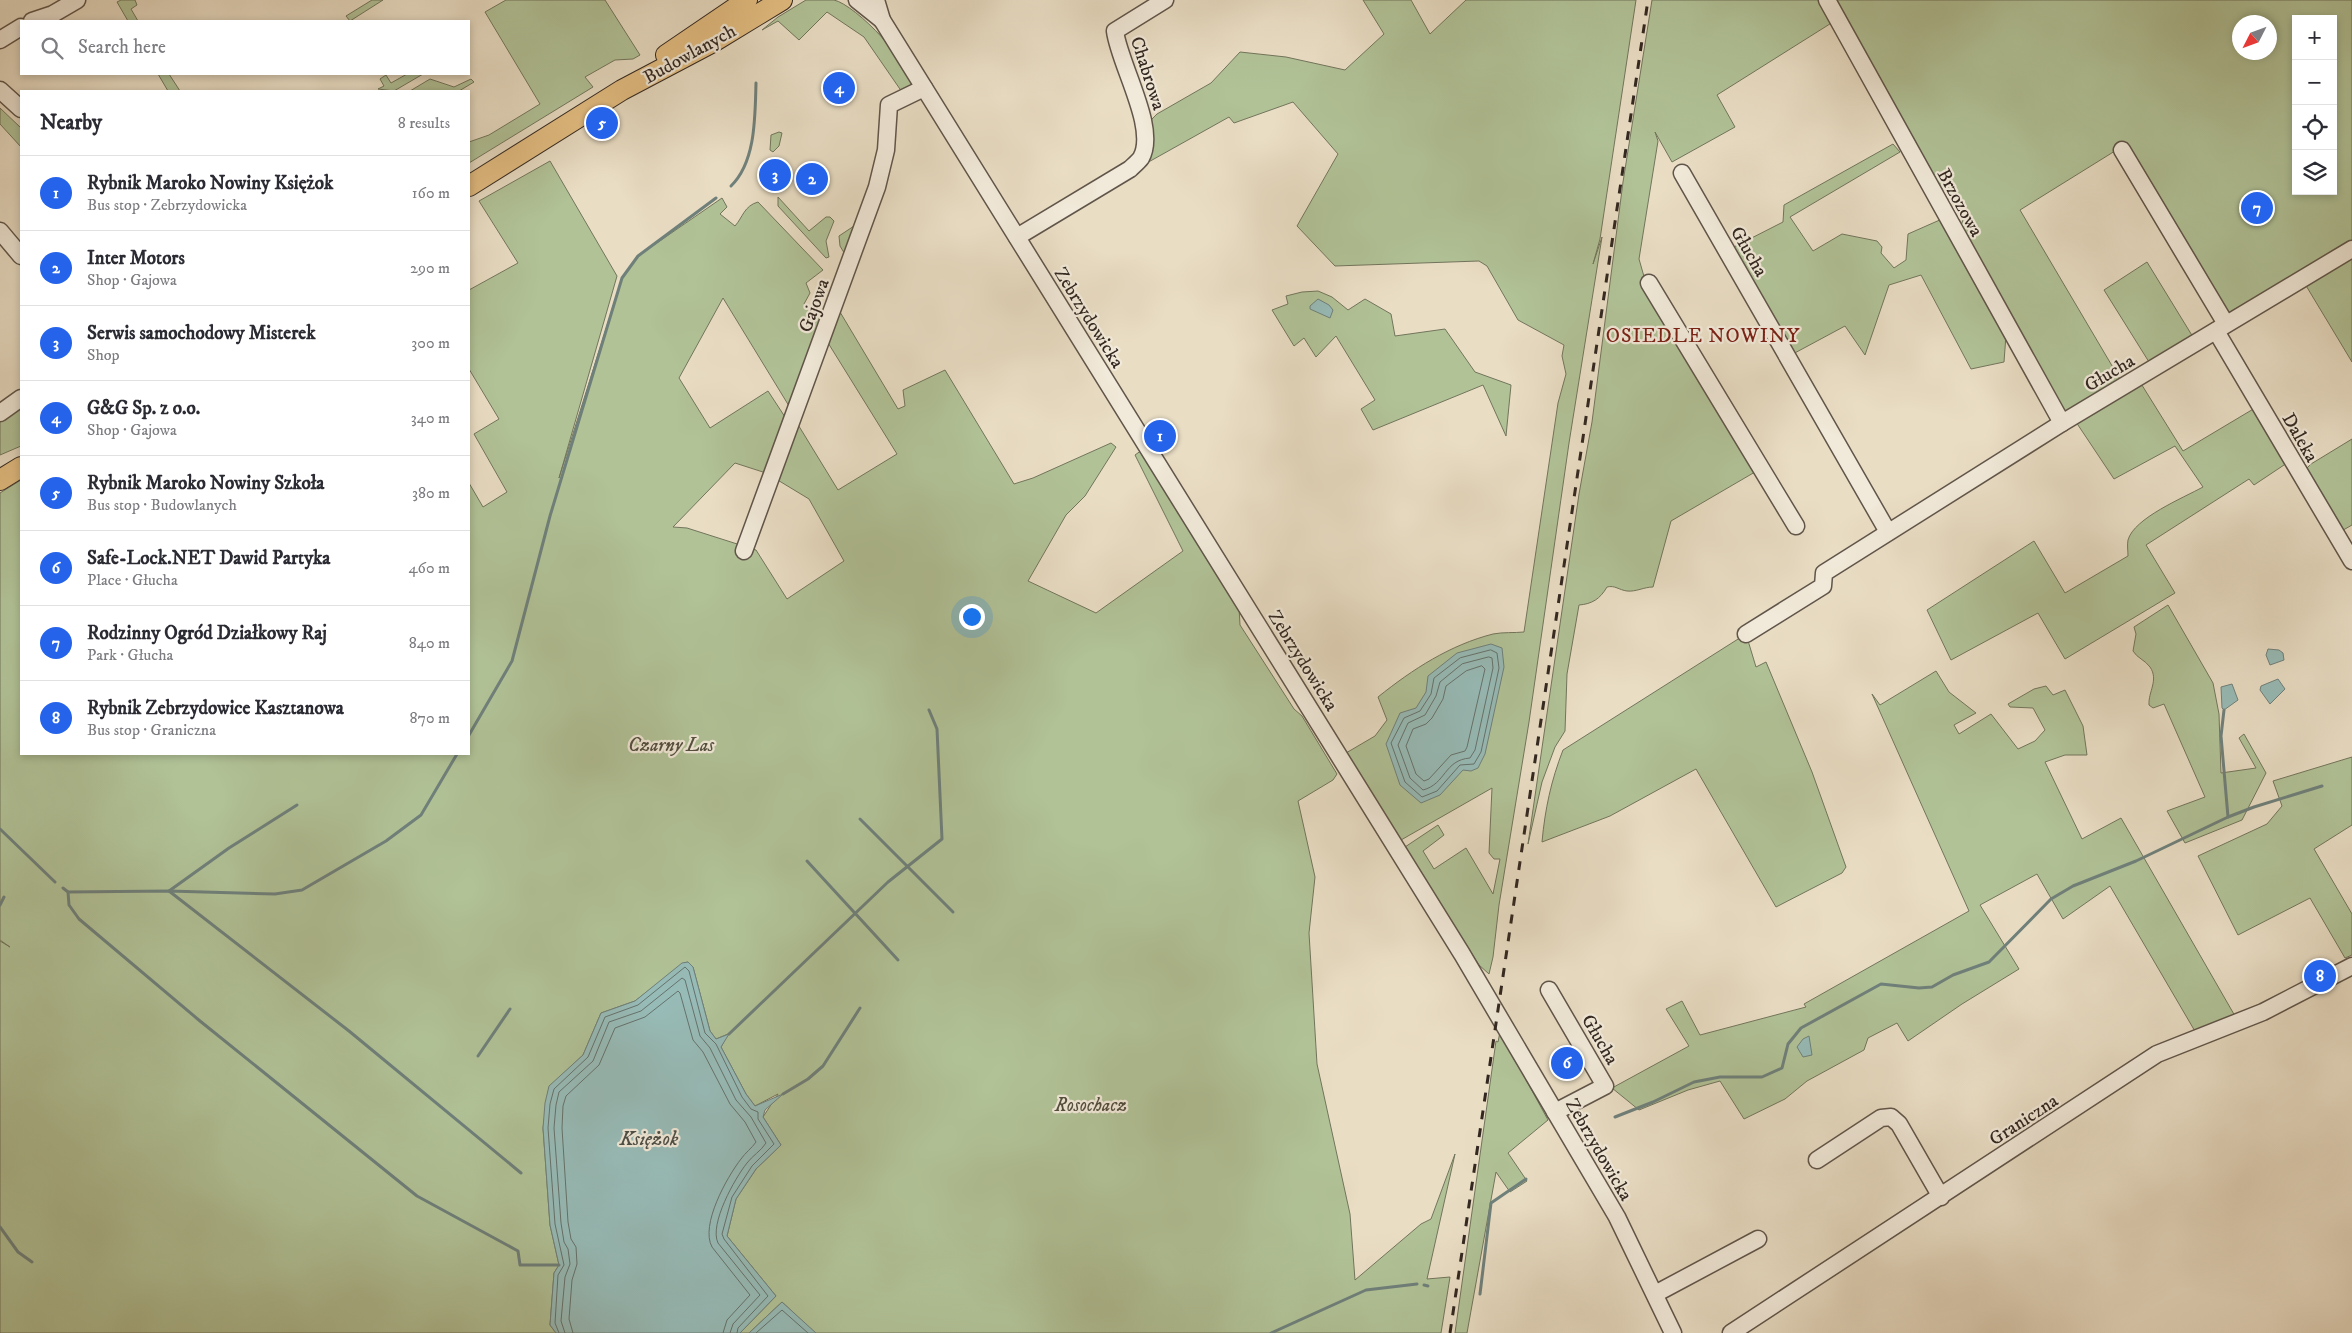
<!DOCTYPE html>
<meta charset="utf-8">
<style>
:root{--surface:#fff;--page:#f2f2f3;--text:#2b2b33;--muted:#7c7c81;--line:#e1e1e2;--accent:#2563eb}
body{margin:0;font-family:"IM FELL DW Pica",serif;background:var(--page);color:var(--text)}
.controls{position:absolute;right:15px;top:15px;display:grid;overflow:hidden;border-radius:0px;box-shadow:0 2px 8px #0003}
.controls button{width:45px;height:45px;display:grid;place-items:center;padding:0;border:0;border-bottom:1px solid var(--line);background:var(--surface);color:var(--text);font:25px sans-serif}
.compass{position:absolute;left:2232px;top:15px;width:45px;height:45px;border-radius:50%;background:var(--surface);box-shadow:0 2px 8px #0003;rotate:228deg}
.you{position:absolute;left:971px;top:616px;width:18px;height:18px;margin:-12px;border:4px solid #fff;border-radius:50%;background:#1a73e8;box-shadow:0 0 0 8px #1a73e833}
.badge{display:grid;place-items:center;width:32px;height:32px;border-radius:50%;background:var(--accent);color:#fff;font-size:16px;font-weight:700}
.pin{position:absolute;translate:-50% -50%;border:2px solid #fff;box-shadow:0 1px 5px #0006}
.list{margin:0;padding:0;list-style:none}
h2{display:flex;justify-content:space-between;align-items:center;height:65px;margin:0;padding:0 20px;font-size:21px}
h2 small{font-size:16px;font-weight:400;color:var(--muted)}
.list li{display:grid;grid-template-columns:32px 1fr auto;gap:15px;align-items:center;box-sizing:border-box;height:75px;padding:0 20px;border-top:1px solid var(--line)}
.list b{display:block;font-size:19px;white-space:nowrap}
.list p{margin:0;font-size:16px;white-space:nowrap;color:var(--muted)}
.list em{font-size:16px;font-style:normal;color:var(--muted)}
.icon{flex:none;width:28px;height:28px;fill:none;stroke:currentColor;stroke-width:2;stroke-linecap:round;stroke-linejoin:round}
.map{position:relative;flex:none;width:2352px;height:1333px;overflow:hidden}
.search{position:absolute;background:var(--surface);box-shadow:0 2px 8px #0003;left:20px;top:20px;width:450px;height:55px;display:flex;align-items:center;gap:12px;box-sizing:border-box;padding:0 18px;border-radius:0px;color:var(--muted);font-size:19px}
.panel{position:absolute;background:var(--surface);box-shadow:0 2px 8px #0003;left:20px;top:90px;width:450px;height:665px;border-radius:0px}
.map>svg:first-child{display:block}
.green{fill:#b1c297;stroke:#72755c;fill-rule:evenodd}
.water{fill:#97bbb7;stroke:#6f807b}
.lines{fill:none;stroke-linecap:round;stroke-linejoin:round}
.shore{stroke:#65726c;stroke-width:1}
.stream{stroke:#6f807b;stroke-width:3}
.minor-casing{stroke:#60554a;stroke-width:19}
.major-casing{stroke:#332821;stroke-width:22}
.minor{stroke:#f1e9d9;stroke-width:16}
.major{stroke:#e4be82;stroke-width:20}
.rail{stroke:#332821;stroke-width:3;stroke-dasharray:9 9;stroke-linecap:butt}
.labels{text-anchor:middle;stroke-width:4.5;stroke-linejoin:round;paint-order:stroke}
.street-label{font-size:19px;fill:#332821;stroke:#f1e9d9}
.park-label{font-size:19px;font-style:italic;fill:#524e3e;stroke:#f1e9d9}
.neighbourhood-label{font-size:20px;letter-spacing:1px;fill:#7a1f14;stroke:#f1e9d9}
.water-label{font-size:20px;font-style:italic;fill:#4c4d46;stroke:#f1e9d9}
</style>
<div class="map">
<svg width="2352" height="1333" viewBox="0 0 2352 1333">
<rect width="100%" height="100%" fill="#e9ddc4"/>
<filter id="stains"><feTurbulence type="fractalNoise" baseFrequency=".004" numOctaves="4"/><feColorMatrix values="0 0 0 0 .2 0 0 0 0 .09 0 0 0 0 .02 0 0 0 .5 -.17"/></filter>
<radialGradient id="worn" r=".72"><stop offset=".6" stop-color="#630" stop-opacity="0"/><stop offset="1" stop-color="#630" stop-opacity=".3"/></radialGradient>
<g class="green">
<path d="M121,0H135L137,5L131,9L138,21H128L117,2Z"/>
<path d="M372,0H383L350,21L346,16Z"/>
<path d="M506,0H605L640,55L633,59L615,60L585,77L593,87L469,163V142L489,135L540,104L485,12Z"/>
<path d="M806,0C815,0 825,0 834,0C856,5 914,65 911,88L902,92L864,37L827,12L799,40L778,21L762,30L778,17Z"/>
<path d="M1363,0H1411L1430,34L1466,0H1636L1600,239L1593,264L1602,237L1569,443L1529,722L1499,905L1493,957L1489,974L1479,965L1405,847L1438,825L1444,835L1423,851L1434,869L1466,848L1493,894L1500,859H1494L1489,853L1492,788L1401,840L1346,753L1375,736L1387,720L1378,697C1413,669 1450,645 1493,634C1503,632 1514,633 1524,632L1558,403L1566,374L1562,356L1564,345L1518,320L1487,266L1479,261L1335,266L1297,226L1338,154L1293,102L1234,123L1229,117L1145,164L1150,121L1157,114L1211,83L1240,52L1286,57L1345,70L1384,34Z"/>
<path d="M1652,0H1821L1833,22L1717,95L1735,127L1672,162L1655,132L1658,141L1639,259L1645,280L1755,472L1671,521L1653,587C1644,587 1636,592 1627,591C1619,590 1615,585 1607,587C1600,599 1592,604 1579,605L1567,674L1565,731L1555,747L1542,782L1528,844L1579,494L1592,422L1623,182Z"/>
<path d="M1830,0H2352V242L2228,313L2123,146L2020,210L2121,381L2063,418L1959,234L1963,219L1945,189L1935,187ZM2296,19H2333V191H2296ZM2240,22H2270V52H2240Z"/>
<path d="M158,74H169L180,91H168Z"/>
<path d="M407,74H423L394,91L378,89L384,86L380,79L386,75L391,83Z"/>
<path d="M430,79L454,87L471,79L474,82L459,91H410Z"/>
<path d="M0,108L21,128V147L0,124Z"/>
<path d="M779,132L782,133L779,146L773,152L770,150L771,135Z"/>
<path d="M1893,144L1900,152L1790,217L1813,251L1842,234L1877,241L1882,247L1881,253L1894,268L1906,260L1908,234L1942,219L2006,335L2004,362L1971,369L1921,275L1889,285L1865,355L1845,326L1791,355L1730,249L1783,222L1784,205Z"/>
<path d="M550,161L617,276L559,478L622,278L638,256L722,198L727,207L720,214L735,226C743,217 744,206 758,202L823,270L806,283L810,293L804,304L822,316L789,406L723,298L679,378L710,428L768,391L787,420L766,473L735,463L673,527L687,528L756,550L787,599L844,561L809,499L776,479L797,423L838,490L897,454L825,338L837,307L898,409L905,406L903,390L945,370L1014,484L1033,478L1111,443L1116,447L1085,496L1066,515L1028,581L1096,613L1183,551L1135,455L1142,450L1239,607L1240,625L1294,709L1302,716L1337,774L1333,780L1298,801L1315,877L1309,933L1317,1064L1350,1214L1355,1280L1421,1224L1431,1219L1455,1154L1427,1279L1450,1277L1441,1333H815L782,1302L749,1333H740L776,1296L727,1236L736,1199L756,1169L781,1145L763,1117L778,1094L755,1106L746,1094L721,1047L728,1034L716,1039L710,1031L693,967L688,962L684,963L635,1001L601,1013L583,1055L549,1087L543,1128L550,1225L559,1265L554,1273L550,1325L556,1333H0V941L10,947L0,940V493L21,480V754H469V483L483,507L507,492L474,434L499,419L469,369V290L518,263L479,201Z"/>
<path d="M778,197L809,231L826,217H830L834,221L826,241L829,257L826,258L778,206Z"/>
<path d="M854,226H858L846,256L840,246L839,236Z"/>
<path d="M2352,251V362L2302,279Z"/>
<path d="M2147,262L2193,337L2149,362L2104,290Z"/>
<path d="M1318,291L1332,297L1348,310L1365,299L1391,314L1395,336L1445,329L1475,372L1511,385L1506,436L1483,385L1373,430L1361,409L1375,400L1336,336L1316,357L1304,338L1294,346L1272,310L1288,304L1286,296L1302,292Z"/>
<path d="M2140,382L2183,451L2255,408L2287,463L2254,485L2249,479L2146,545L2175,593L2065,659L2038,613L1951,660L1927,610L2034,541L2065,593L2128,556C2128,551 2127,545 2128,540C2134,518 2183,498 2203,487L2175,446L2114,479L2076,422Z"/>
<path d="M21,403V446L0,455V418Z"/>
<path d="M2352,439V525L2338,533L2304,471L2311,464Z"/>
<path d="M2168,605L2213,683L2219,714L2221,773L2256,768L2239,738L2244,734L2266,773L2242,820L2185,843L2167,811L2205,797L2164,704L2153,708L2149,705C2148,692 2159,680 2150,667C2145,660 2137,658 2133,651L2136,634L2134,627Z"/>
<path d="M1746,634L1756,667L1766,662L1812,772L1846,867L1842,873L1776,907L1696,769L1610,816L1542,842C1545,809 1551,781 1563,750Z"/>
<path d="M1936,671L1949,692L1976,713L1954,725L1959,734L1991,714L2018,749L2035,741L2045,730L2033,708L2010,707L2008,704L2034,689L2046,686L2053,695L2065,690L2083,726L2087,755H2065L2045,762L2082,839L2121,818L2235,1016L2196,1033L2110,886L2063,919L2037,874L1980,905L2019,969L1962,1004L1908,1041L1897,1023L1868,1038L1864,1050L1807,1081L1785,1099L1744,1119L1720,1081L1688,1090L1639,1110L1612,1088L1689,1046L1666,1009L1682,1001L1700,1035L1806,1007L1804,1004L1969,911L1872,694L1880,705Z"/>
<path d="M2352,757V825L2314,849L2352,914V955L2345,958L2310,898L2238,935L2198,856L2267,824L2282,806L2273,781Z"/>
<path d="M1500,1032L1548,1120L1508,1153L1527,1181L1510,1192L1496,1172L1467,1333H1455L1496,1041L1498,1042Z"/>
</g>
<g class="water">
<path d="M1318,299L1329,305L1333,310L1330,318L1310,309V306Z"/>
<path d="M1491,644L1502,648L1504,667L1485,754L1478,768L1471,771L1463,770L1440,795L1421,803L1400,785L1386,744L1400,713L1416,708L1426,692L1428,676L1457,653Z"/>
<path d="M2268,649L2279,650L2283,653L2284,660L2270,665L2266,655Z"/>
<path d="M2278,679L2285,689L2270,704L2260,690L2261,686Z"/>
<path d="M2232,684L2238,700L2224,710L2222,708L2221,687Z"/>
<path d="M688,962L693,967L710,1031L716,1039L729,1034L721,1047L746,1094L755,1106L783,1094L765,1110L763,1117L781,1145L756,1169L736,1199L727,1236L776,1296L740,1333H556L550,1325L554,1273L559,1265L550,1225L543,1128L545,1103L549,1086L583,1055L601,1013L635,1001L682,963Z"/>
<path d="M1809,1036L1812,1055L1803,1057L1797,1047L1803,1039Z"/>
<path d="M782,1302L816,1333H749Z"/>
</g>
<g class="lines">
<g class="shore">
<path d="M1491,650L1497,653L1499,668L1481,752L1474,764L1460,765L1437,791L1422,797L1405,782L1391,743L1404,718L1420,711L1431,694L1434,678L1460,658Z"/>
<path d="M1489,657L1492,658L1493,668L1475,750L1470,758C1444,760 1446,784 1423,790L1410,778L1398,745L1408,723L1425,715L1436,696L1440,682L1462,664Z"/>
<path d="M1482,666L1485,669L1467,747L1465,751L1451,755L1429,779L1424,781L1416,774L1406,746L1413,729L1426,724L1432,718L1443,699L1446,686L1466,671Z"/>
<path d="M559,1333L555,1323L558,1275L564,1265L555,1224L548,1128L550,1104L554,1089L588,1057L605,1017L638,1005L685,967L689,971L705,1033L716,1044L742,1097L751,1109L758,1112V1119L774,1144L752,1166L732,1197L722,1234L724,1239L768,1296L738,1328L737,1333"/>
<path d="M565,1333L561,1321L565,1277L570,1264L568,1249L564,1242L561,1223L554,1128L556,1105L559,1092L593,1061L609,1022L641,1011L682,978L685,980L700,1036L710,1048L736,1100L751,1117L766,1143C761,1151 752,1156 747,1163C735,1178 709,1224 718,1243L760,1295L733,1324L730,1333"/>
<path d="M573,1333L569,1319L572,1280L577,1264L576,1247L571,1239L568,1222L562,1128L563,1106L566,1096L599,1065L615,1028L645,1017L678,991L680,993L693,1040L703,1052L730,1104L745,1122L756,1142C752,1148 745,1153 741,1159C727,1177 700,1225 712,1247L750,1295L727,1320L723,1333"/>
<path d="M756,1333L782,1310L808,1333"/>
</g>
<g class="stream">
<path d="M731,186C756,162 755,116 756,83"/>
<path d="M2224,710L2221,736L2228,817"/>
<path d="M469,735L512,661L550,516L622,278L638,256L716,198"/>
<path d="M297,805L229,848L169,891L349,1031L521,1173"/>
<path d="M860,819L953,912"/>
<path d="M0,829L55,882"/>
<path d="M807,861L898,960"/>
<path d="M63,888L68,892L69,905L79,919L200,1021L417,1196L518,1251L520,1265H559"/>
<path d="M68,892L169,891L275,894L302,890L386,841L421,815L457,754"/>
<path d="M0,905L4,897"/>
<path d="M729,1034L888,882L942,839L937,729L929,710"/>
<path d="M478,1056L510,1009"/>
<path d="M783,1094L808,1079L823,1066L860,1008"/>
<path d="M1615,1117L1653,1102L1694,1082L1720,1077H1762L1782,1068L1788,1044L1801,1028L1881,984L1919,988L1932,987L1953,975L1989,962L2051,899L2073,886L2136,861L2228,817L2254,807L2322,786"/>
<path d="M0,1227L18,1252L32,1262"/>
<path d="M1424,1285L1428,1286"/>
<path d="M1480,1294L1491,1203L1526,1179"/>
<path d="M1271,1333L1366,1290L1417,1284"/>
</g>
<defs>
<g id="minor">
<path d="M857,0L882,20"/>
<path d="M876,0L882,20L1462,954L1617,1217L1673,1333"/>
<path d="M1827,0L2062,423"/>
<path d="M32,21L53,14L77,0"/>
<path d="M0,40L21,27"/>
<path d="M0,90L21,109"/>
<path d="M2122,150L2226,324"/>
<path d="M1682,173L1888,532"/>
<path d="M0,231L21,256"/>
<path d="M1017,237L1130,169C1133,166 1138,162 1141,158C1158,128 1119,64 1115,31L1165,0"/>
<path d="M1649,283L1796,526"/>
<path d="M2216,331L2352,561"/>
<path d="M0,413L21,398"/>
<path d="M744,551L877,187L886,150L889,105L924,88"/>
<path d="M1746,634L1823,586L1824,573L2062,423L2352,249"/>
<path d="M1549,990L1605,1086L1555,1112"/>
<path d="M1817,1160L1881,1118L1891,1117L1899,1124L1941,1197"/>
<path d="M1655,1294L1758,1239"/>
<path d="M1731,1333L2157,1054L2263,1012L2352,966"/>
</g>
<g id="major">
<path d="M666,55L747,0"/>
<path d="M469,186L622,90L713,42L782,0"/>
<path d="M0,480L21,467"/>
</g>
</defs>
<use href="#minor" class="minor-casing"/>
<use href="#major" class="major-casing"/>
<use href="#minor" class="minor"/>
<use href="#major" class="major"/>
<path class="rail" d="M1450,1333L1648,0"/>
</g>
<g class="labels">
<g class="street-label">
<text transform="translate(689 53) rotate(-29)" y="7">Budowlanych</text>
<text transform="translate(1149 73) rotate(72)" y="7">Chabrowa</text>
<text transform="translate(1961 202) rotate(61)" y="7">Brzozowa</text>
<text transform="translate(1750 251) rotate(60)" y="7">Głucha</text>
<text transform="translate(813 305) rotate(-70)" y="7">Gajowa</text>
<text transform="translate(1090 317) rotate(58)" y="7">Zebrzydowicka</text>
<text transform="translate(2109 372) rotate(-31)" y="7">Głucha</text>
<text transform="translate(2301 437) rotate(60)" y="7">Daleka</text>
<text transform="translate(1304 660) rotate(58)" y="7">Zebrzydowicka</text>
<text transform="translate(1601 1039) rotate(60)" y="7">Głucha</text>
<text transform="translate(2023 1119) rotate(-33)" y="7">Graniczna</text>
<text transform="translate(1600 1149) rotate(60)" y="7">Zebrzydowicka</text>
</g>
<g class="park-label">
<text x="671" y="751">Czarny Las</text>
<text x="1091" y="1111">Rosochacz</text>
</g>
<g class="neighbourhood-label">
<text x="1703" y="342">OSIEDLE NOWINY</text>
</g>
<g class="water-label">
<text x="649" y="1145">Księżok</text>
</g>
</g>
<rect width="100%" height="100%" filter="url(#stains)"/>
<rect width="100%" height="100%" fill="url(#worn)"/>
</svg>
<div class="controls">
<button>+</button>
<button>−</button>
<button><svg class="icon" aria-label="locate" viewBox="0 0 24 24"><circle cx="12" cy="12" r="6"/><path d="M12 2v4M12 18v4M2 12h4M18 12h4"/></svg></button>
<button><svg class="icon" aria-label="layers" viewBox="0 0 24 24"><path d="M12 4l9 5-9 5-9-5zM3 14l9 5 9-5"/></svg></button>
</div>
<svg class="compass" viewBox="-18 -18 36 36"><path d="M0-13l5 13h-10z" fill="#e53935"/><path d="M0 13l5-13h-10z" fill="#7c7c81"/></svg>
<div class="you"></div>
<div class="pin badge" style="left:1160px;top:436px">1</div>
<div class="pin badge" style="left:812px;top:179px">2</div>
<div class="pin badge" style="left:775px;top:175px">3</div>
<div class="pin badge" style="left:839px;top:88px">4</div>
<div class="pin badge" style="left:602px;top:123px">5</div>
<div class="pin badge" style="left:1567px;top:1063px">6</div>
<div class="pin badge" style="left:2257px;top:208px">7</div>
<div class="pin badge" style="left:2320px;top:976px">8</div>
<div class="search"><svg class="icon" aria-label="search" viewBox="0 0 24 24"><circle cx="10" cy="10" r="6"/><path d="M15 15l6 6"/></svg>Search here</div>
<section class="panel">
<h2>Nearby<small>8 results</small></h2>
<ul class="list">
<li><span class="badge">1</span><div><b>Rybnik Maroko Nowiny Księżok</b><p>Bus stop · Zebrzydowicka</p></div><em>160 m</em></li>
<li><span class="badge">2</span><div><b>Inter Motors</b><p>Shop · Gajowa</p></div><em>290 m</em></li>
<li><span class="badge">3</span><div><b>Serwis samochodowy Misterek</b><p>Shop</p></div><em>300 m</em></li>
<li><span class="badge">4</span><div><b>G&amp;G Sp. z o.o.</b><p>Shop · Gajowa</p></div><em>340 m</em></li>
<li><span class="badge">5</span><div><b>Rybnik Maroko Nowiny Szkoła</b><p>Bus stop · Budowlanych</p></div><em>380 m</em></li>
<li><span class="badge">6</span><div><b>Safe-Lock.NET Dawid Partyka</b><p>Place · Głucha</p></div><em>460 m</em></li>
<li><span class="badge">7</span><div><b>Rodzinny Ogród Działkowy Raj</b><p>Park · Głucha</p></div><em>840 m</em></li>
<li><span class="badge">8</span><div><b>Rybnik Zebrzydowice Kasztanowa</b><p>Bus stop · Graniczna</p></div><em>870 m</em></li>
</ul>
</section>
</div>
